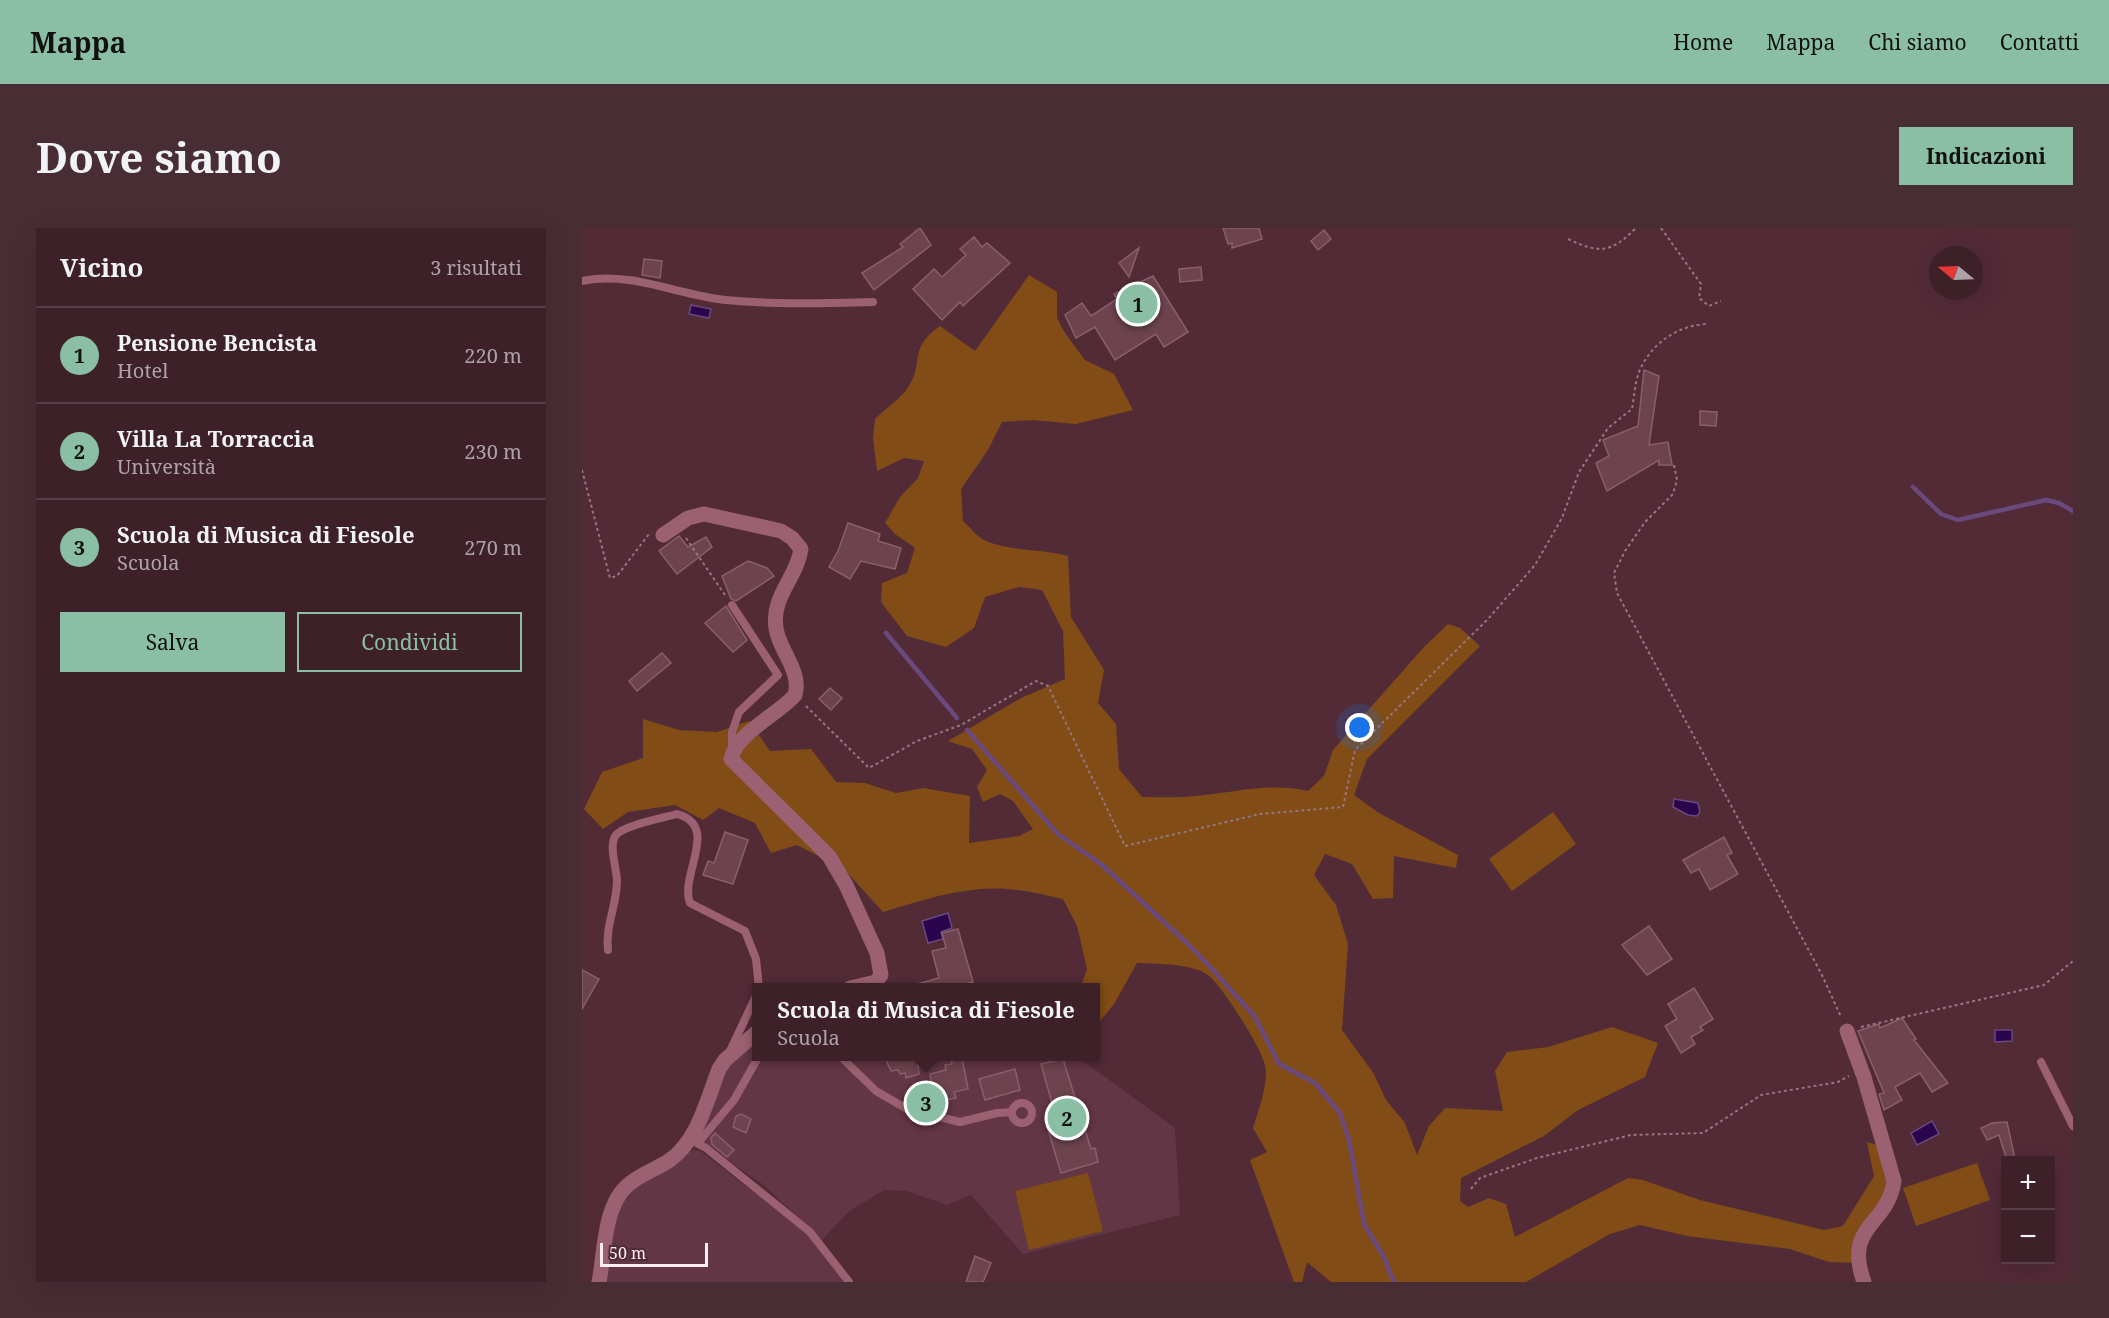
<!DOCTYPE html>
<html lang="it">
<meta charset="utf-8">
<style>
:root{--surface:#3e2029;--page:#492d35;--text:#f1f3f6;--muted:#ada3a8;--line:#573e46;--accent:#8abfa5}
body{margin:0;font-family:"Noto Serif",serif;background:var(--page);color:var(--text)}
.controls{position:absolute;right:18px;bottom:18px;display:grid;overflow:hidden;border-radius:0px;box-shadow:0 6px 24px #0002}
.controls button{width:54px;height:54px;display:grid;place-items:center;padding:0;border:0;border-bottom:2px solid var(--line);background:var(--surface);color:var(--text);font:30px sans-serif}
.compass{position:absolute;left:1347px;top:18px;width:54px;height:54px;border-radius:50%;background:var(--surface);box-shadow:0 6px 24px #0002;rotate:289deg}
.scale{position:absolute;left:18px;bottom:15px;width:108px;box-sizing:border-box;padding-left:6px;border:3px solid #feeef2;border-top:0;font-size:16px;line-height:21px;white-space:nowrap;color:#feeef2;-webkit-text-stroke:4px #522b37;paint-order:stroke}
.you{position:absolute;left:778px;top:500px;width:21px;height:21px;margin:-15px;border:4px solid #fff;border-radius:50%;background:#1a73e8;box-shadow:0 0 0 9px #1a73e833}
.badge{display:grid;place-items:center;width:39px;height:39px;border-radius:50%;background:var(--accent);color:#111;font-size:20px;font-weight:700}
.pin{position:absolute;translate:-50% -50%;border:3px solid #fff;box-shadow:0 2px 6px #0006}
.popup{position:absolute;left:170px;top:755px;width:348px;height:78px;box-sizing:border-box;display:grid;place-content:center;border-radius:0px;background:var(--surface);filter:drop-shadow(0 2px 4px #0005);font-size:20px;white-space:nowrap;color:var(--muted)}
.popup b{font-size:22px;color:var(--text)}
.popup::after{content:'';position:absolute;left:50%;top:100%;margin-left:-12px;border:12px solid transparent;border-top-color:var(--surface)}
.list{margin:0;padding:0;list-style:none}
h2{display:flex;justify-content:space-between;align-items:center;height:78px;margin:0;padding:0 24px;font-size:26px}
h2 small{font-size:20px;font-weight:400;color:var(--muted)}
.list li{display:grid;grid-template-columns:39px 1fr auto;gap:18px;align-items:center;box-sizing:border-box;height:96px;padding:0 24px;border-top:2px solid var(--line)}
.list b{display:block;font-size:22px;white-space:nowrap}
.list p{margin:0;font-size:20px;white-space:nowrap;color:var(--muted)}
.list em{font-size:20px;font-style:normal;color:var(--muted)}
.actions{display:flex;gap:12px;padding:18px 24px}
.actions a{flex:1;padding:14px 0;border:2px solid var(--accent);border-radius:0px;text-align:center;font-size:21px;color:var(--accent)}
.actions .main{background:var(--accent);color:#111}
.map{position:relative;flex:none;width:1491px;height:1054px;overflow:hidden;border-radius:0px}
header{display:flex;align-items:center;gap:36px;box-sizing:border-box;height:84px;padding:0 30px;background:var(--accent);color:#111}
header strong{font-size:28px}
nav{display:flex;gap:33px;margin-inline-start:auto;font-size:21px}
.intro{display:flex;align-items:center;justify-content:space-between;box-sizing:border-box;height:144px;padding:0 36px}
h1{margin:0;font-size:42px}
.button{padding:15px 27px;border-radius:0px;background:var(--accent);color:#111;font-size:21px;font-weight:700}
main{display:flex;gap:36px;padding:0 36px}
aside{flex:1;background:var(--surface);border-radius:0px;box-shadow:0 6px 24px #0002}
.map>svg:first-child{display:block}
.built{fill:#623644}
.green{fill:#814c16}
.water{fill:#2a044d;stroke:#6a4a7e;stroke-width:1.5}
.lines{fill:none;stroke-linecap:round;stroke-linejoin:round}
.stream{stroke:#6a4a7e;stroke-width:4.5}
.building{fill:#6c434f;stroke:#8a5f6b;stroke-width:1.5}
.path{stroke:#957780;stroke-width:2;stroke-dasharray:3 3;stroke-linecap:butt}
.lane{stroke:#9b6071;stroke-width:8}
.street{stroke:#9b6071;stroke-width:15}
</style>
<header>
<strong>Mappa</strong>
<nav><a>Home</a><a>Mappa</a><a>Chi siamo</a><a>Contatti</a></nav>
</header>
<div class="intro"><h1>Dove siamo</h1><a class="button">Indicazioni</a></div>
<main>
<aside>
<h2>Vicino<small>3 risultati</small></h2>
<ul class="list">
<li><span class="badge">1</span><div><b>Pensione Bencista</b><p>Hotel</p></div><em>220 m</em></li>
<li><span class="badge">2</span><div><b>Villa La Torraccia</b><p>Università</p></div><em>230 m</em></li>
<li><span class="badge">3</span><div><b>Scuola di Musica di Fiesole</b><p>Scuola</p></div><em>270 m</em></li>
</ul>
<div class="actions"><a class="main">Salva</a><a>Condividi</a></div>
</aside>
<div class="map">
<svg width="1491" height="1054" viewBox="0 0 1491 1054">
<rect width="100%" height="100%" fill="#522b37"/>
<g class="built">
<path d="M174,810V828L496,829L593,900L598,987L441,1026L389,967L365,977L324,963L302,962L266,984L240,1012L183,958L114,910L147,835Z"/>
<path d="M117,922L222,1003L262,1054H22L36,975L48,962L102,923Z"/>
</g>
<g class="green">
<path d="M447,47L475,64V90L483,105L503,132L532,146L551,182L494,196L451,192L420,194L406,222L379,261L381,293C388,299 395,309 402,312C428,324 459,320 486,328L489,389L522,442L516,475L534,496L537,541L560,569C578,569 595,570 613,568C651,565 687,554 726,563L742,548L751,522L842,419L866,396L878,400L898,418L785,531L772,567L797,585L876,627L874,640L812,628L811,670L791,671L770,636L743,626L732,647L754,677L766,716L760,802L792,846L804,872L823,895L835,927L847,898L863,880L921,883L913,843L925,824L966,819L1030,799L1076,815L1063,849L996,882L962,908L879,950L878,973L886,979L907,970L924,976L933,1009L1046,950L1061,952L1118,972L1242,1002L1261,998L1292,948L1285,914L1302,919L1312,953L1275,1035L1247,1034L1208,1021L1105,1008L1058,997L1028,1006L944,1054H749L725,1034L720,1054H712L668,932L685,924L671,900C677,881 684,862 684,842C684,826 640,758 627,748C612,735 574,736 555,735L532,776L514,798V760L499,759L505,741L495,698L481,671C463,667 444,662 425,661C383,658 341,672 301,684L262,641L215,617L189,625L173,595L137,580L121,592L93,577L46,584L21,601L2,581L20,544L61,530V491L97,502L135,504L167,493L188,523L229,521L254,554L283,555L314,565L341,560L388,568L387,615L437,608L451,601L431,573L418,566L401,574L395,559L405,542L390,521L366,513L439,470L483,451L481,403L460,362L437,359L403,369L392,400L364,419L325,408L299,374L300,355L325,345L333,320L313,306L303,295L318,269L336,250L342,233L322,230L295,243L291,210L293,191C303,181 320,170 327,158C342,134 326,120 358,98L393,123Z"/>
<path d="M971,584L994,616L930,663L907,631Z"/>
<path d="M1395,935L1408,972L1334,998L1321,960Z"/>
<path d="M506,945L521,1003L447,1022L433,963Z"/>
</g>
<g class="water">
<path d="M109,77L129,81L127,90L107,86Z"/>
<path d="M1092,571L1116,575L1118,584L1115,588L1106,587L1091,579Z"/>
<path d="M366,685L370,700L359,704L361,711L346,715L340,693Z"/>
<path d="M1413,802H1430V813L1413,814Z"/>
<path d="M1350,893L1357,906L1335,917L1329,905Z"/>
</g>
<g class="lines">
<g class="stream">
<path d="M1331,259L1359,286L1376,292L1464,272L1477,275L1491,283"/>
<path d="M304,405L375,490"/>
<path d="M385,502L476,606L520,637L606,716L633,744L673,789L697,836L733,855L758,885L767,912L782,996L802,1029L812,1054"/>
</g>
</g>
<g class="building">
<path d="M338,0L349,17L292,62L280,45L321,19L318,16Z"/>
<path d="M641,0H677L680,11L650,20V15L646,16Z"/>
<path d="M742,2L749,11L736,22L729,13Z"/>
<path d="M392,9L400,19L405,15L428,35L381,78L378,74L360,92L331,61L352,41L360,49L384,27L378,21Z"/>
<path d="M557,20L547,49L537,35Z"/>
<path d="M62,31L80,33L78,50L60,47Z"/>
<path d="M619,39L620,52L598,54L597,41Z"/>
<path d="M571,48L606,104L582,119L574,106L533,132L513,99L494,110L483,87L500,75L509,88L535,71L532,66Z"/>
<path d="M1062,142L1077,148L1067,217L1086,214L1090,237H1077V232L1025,263L1014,235L1027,228L1021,212L1056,198Z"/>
<path d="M1118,183L1135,184L1134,198L1118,197Z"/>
<path d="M266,295L298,306L296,313L319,320L313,341L279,333L268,351L247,339L256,323Z"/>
<path d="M97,308L106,319L124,309L130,319L95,346L77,323Z"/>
<path d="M166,333L185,340L192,348L154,373L149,371L140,348Z"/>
<path d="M144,378L165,412L151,424L123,395Z"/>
<path d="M80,425L89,435L55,463L47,453Z"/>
<path d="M248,460L260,470L249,482L237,471Z"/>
<path d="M143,604L166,612L151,656L121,647L126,633L132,635Z"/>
<path d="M1142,609L1150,625L1145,627L1156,646L1128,662L1117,641L1109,645L1101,632Z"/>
<path d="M1067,698L1090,731L1065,747L1040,717Z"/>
<path d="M376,701L391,754L372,759H336L335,756L357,750L350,723L364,720L360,705Z"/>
<path d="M0,742L17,751L0,781Z"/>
<path d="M1112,760L1131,791L1118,799L1121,802L1109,809L1113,816L1099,825L1083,798L1095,791L1086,776Z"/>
<path d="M1320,790L1334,811L1332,812L1366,855L1350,864L1338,845L1313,859L1320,872L1302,882L1297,866L1302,865L1276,803L1297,796L1298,800Z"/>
<path d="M302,828L335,830L337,846L324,850L323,845L318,846L316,842L309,843Z"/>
<path d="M380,830L386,861L372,864L374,870L353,874L348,846L364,842L363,837L370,836L369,832Z"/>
<path d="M481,831L509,921L513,920L516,934L479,945L463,892L474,889L459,836Z"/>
<path d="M433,841L438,862L403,872L397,851Z"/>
<path d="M159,886L169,891L164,905L151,899L154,888Z"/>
<path d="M1425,894L1433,931L1428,933H1425L1417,907L1405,912L1399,900L1410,895Z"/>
<path d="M133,905L152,922L145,929L130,916L129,910Z"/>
<path d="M393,1028L409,1035L401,1054H384Z"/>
</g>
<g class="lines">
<g class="path">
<path d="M1079,0L1119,56L1117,70L1127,78L1139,73"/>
<path d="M986,11C1018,26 1029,25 1054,0"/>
<path d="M1092,237L1095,252L1091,266L1063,294L1043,323L1032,345L1035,365L1240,747L1259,789"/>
<path d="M0,242L28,350L35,348L67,306"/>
<path d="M104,310L143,367"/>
<path d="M224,478L287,540L335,513L379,497L454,453L466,458L543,618L678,586L761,579L773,522L906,391L953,337L980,290L997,244L1026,200L1050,181C1052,170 1053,155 1057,144C1069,115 1096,97 1126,96"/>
<path d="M1279,799L1462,757L1491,733"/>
<path d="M889,961L898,950L955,930L1049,907L1121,905L1179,867L1256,854L1267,848"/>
</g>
<g class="lane">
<path d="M0,53C50,43 95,67 144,72C193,77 242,75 291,74"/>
<path d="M150,523V504L157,484L196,447L150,377"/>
<path d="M26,722C23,698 35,677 35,653C35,641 26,617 34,607C42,597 81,590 95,586C139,598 97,647 108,675L163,703L174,731L177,760"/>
<path d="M148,823L174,768"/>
<path d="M258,828L294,863L325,881L378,894L415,885L430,884"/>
<path d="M1459,834L1491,898"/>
<circle cx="440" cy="885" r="10"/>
<path d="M109,912L124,920L228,1004L267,1054"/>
<path d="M116,915L152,872L177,828"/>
</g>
<g class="street">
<path d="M81,307L106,290L122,286L199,303L210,310L219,321C215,350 189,368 194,400C197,423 220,443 213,467C197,486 154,505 149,531L247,628L264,657L295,725L299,747L294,754L268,760"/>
<path d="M1265,803L1282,849L1312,953C1306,998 1261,997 1282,1054"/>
<path d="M17,1054C22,1028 22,992 36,969C47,950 70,944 88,932C116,912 125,872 137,841L143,832L174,805"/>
</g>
</g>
</svg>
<div class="controls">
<button>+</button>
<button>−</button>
</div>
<svg class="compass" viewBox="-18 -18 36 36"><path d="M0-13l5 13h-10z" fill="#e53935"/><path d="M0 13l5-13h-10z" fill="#ada3a8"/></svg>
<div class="scale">50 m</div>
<div class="you"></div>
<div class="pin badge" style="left:556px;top:76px">1</div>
<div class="pin badge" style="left:485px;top:890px">2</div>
<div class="pin badge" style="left:344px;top:875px">3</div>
<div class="popup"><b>Scuola di Musica di Fiesole</b>Scuola</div>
</div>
</main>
